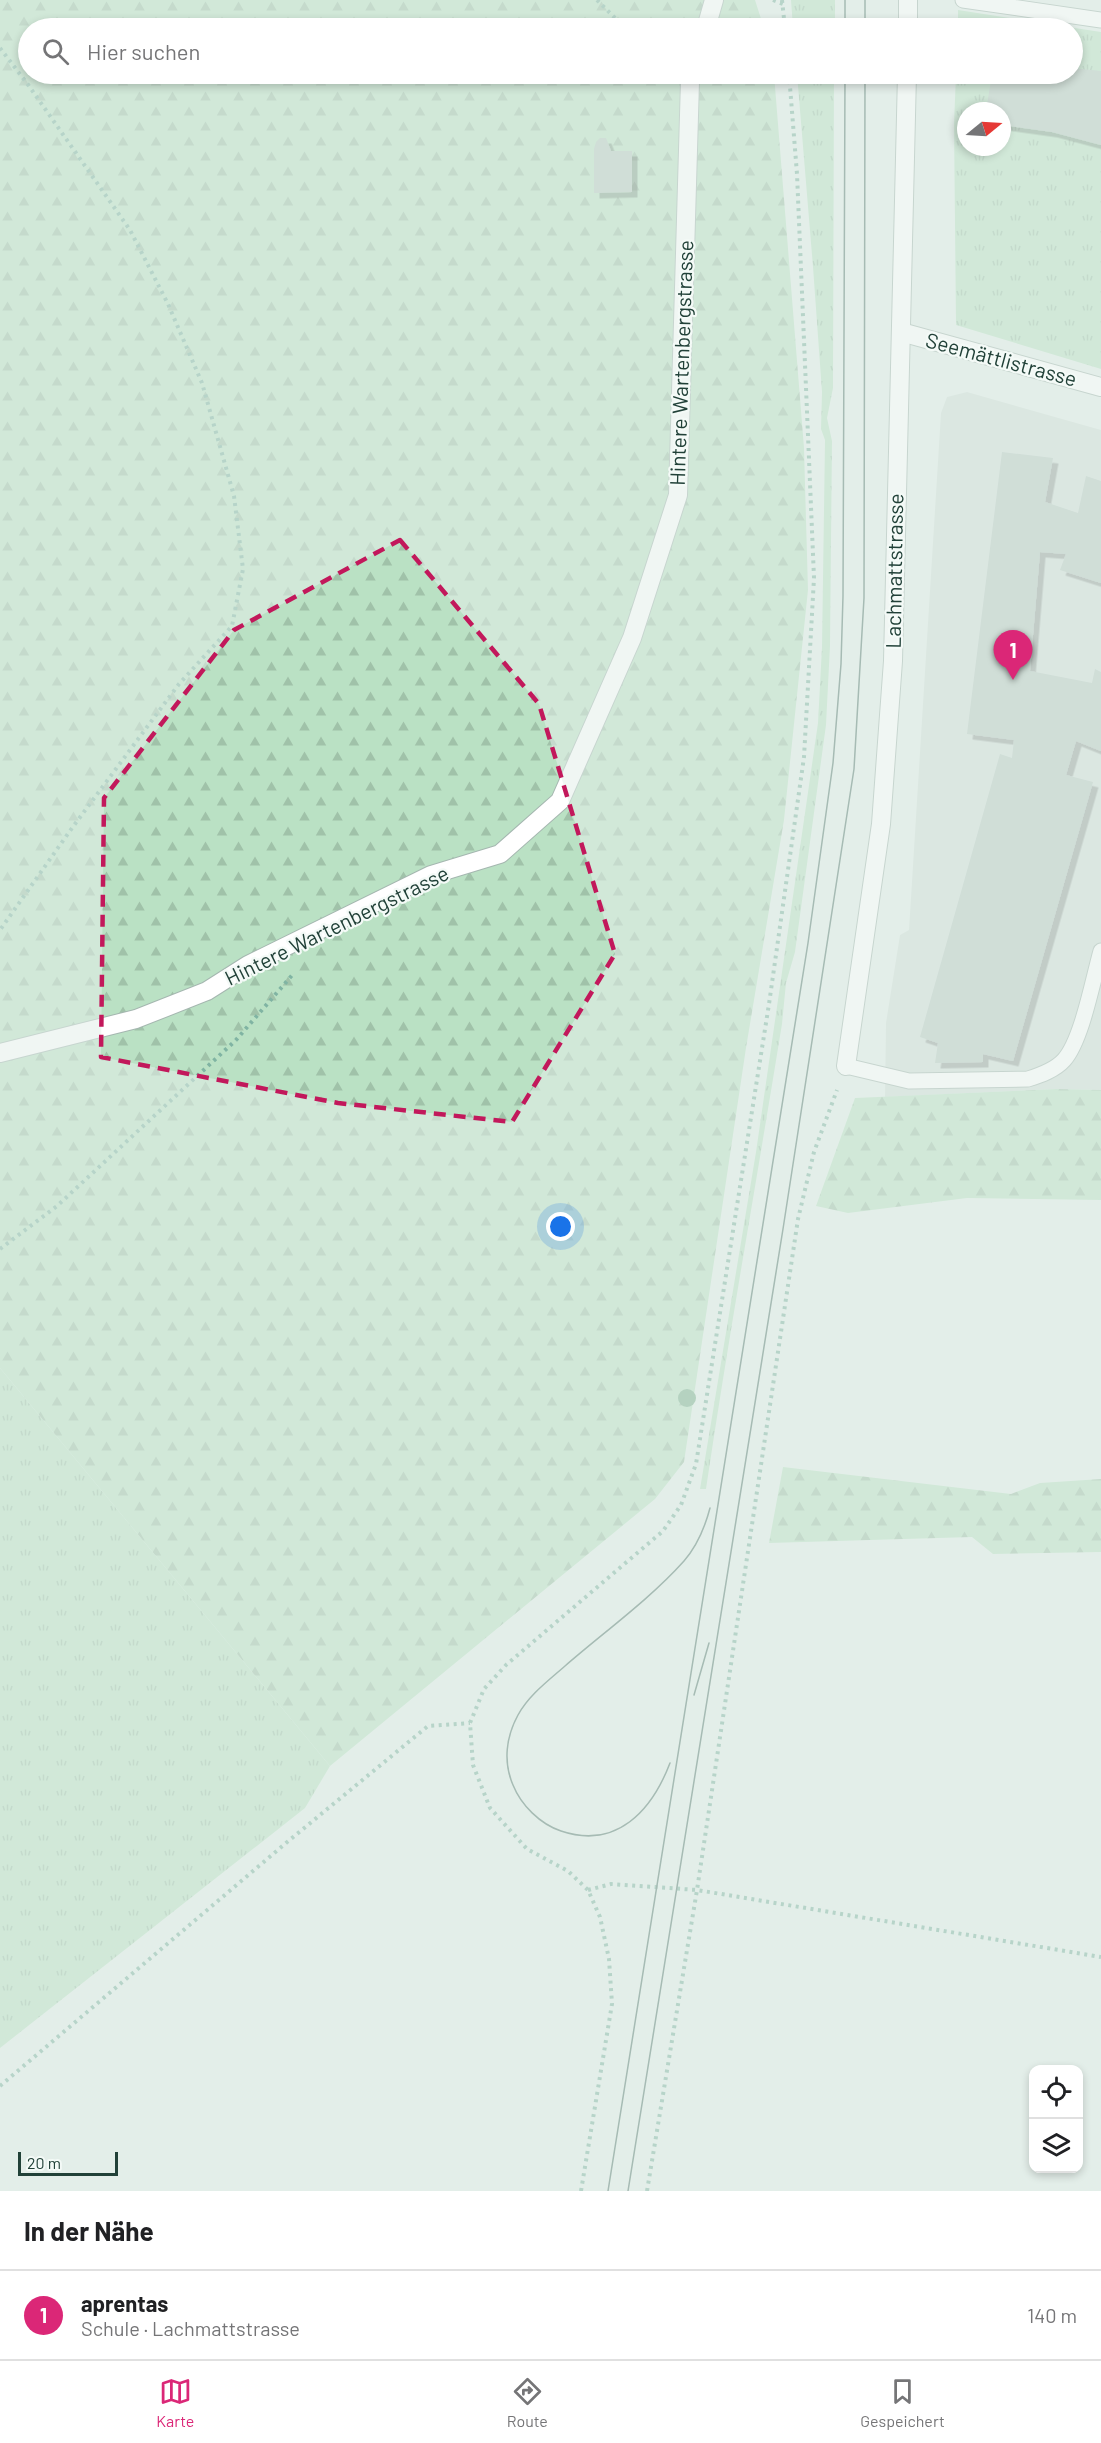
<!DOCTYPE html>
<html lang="de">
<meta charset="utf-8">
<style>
:root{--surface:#fff;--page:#f6f6f6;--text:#202124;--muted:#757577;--line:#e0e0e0;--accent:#db2777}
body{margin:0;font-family:Barlow,sans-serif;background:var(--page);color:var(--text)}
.controls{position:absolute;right:18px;bottom:18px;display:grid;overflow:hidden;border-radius:12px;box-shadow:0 3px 9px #0003}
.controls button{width:54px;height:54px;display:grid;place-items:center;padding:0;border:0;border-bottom:2px solid var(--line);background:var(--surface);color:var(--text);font:30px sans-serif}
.compass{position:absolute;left:957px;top:102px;width:54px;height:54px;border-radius:50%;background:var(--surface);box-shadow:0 3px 9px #0003;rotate:72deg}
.scale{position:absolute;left:18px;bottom:15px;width:100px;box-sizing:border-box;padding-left:6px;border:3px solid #214138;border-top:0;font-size:16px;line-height:21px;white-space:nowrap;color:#214138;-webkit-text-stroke:4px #f4faf7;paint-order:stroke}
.you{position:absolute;left:561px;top:1227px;width:21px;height:21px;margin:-15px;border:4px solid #fff;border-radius:50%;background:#1a73e8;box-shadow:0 0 0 9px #1a73e833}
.badge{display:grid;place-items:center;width:39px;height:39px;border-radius:50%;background:var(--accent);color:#fff;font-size:20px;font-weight:700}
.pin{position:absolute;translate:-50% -50px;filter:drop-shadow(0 2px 3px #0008)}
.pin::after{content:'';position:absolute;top:32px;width:21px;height:18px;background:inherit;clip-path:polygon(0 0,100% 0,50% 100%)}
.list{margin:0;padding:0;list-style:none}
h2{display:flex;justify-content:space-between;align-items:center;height:78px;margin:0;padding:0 24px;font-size:26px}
h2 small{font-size:20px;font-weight:400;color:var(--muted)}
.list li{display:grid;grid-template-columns:39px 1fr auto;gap:18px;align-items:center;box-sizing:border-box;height:90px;padding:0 24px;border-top:2px solid var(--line)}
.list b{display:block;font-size:22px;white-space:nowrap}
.list p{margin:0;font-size:20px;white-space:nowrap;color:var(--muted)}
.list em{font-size:20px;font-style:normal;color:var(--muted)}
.icon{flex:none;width:33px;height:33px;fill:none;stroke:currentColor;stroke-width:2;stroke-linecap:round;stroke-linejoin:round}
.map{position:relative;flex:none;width:1101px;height:2191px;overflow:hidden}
.search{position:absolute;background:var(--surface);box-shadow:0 3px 9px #0003;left:18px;right:18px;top:18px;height:66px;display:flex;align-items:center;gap:15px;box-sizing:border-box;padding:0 21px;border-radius:33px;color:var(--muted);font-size:22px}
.sheet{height:168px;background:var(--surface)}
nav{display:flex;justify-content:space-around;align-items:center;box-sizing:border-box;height:84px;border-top:2px solid var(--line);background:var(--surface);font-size:16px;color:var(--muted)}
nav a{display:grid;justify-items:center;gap:3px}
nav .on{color:var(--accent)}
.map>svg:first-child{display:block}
.built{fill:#d1ded8}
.grass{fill:url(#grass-tufts);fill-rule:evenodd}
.forest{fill:url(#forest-firs)}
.building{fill:#b8c9c2;filter:url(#shadow)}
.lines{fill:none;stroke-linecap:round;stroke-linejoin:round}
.service-casing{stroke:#a5b7b0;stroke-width:17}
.minor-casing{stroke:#a5b7b0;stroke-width:20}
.path{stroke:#80b4a3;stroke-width:4;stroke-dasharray:3 4.5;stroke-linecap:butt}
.service{stroke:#fff;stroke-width:15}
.minor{stroke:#fff;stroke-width:18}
.tram{stroke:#5b7c73;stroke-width:1.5}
.tree{fill:#7caf8f}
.marked{fill:none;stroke:#c2185b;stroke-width:4.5;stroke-dasharray:12 8;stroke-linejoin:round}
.labels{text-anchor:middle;stroke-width:4.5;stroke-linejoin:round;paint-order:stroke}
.street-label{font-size:21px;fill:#214138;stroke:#f4faf7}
</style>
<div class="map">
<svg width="1101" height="2191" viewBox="0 0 1101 2191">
<defs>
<pattern id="grass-tufts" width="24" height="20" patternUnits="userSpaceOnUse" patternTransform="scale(1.5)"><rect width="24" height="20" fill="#bae1c4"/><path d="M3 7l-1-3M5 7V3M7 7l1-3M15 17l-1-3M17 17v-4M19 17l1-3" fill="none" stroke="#a0c2a9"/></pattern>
<pattern id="forest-firs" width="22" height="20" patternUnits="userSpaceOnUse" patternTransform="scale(1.5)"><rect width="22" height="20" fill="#bae1c4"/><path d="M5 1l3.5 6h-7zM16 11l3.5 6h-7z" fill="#a0c2a9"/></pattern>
<filter id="shadow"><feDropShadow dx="5.5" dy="5.5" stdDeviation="0" flood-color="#0004"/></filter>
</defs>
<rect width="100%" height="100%" fill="#e3eee9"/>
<path class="built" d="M967,392L1101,430V1090L1056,1089L885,1097L886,1023L900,935L909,930L941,413L947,397Z"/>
<g class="grass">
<path d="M791,0H835V28H793Z"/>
<path d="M958,10L1101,32V369L956,325L954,124L956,74H1072V28H958ZM966,111H1002V147H966Z"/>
<path d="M797,74H834L833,388L827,418L832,441L830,646L826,725L795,952L786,983L782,1024C757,1179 729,1334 706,1489H700L756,1152L818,723L822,647L825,440L821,429L822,392L813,267Z"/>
<path d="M0,1368L330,1766L305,1808L0,2048Z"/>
</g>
<g class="forest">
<path d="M0,0H755L764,28H28V74H774L804,448L808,590L784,820L746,1048L684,1462L655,1499L330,1766L0,1368Z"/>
<path d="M1056,1089L1101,1090V1200L967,1198L848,1213L816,1206L855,1098Z"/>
<path d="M783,1467L1011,1494L1040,1483L1101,1479V1552L993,1554L972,1537L769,1543Z"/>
</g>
<g class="building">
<path d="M1072,68L1101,71V145L1052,132L1002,125V111H986L992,74H1072Z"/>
<path d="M600,138H606L611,151H632V192L594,193V149L596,142Z"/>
<path d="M1002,452L1053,458L1045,502L1078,513L1086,476L1101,481V583L1060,570L1066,554L1040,552L1030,671L1092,683L1095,669L1101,672V751L1076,741L1066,775L1093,782L1013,1061L983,1054V1062L935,1063L938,1043L920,1037L1000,754L1012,758L1014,740L967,734Z"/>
</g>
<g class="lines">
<defs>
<g id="service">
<path d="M963,0L1101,20"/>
<path d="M846,1066L909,1081L1028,1079C1041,1075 1055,1070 1064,1060C1082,1040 1093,979 1101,951"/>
</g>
<g id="minor">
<path d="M706,28L714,0"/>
<path d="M908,28V0"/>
<path d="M901,332L1101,387"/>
<path d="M0,1053L136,1019L207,991L248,965L431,875L500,854L560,801L632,638L678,495L690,81L692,74"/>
<path d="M846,1066L881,824L893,661L907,74"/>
</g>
</defs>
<use href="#service" class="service-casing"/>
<use href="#minor" class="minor-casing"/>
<g class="path">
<path d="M597,0L625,28"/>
<path d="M773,0L783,4"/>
<path d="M782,0L785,28"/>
<path d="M0,48L29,86L130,230L168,304L202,383L234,496L243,569L232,626L179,684L72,828L0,930"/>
<path d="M0,1249L57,1206L236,1040L294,973"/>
<path d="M588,1890L611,1884L697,1890L1101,1957"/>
<path d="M0,2086L286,1843L428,1726L470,1723"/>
<path d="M581,2191L612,2004L609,1959L600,1917L588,1890L568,1871L527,1849L490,1808L473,1765L470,1723L484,1689L506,1665L663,1531L681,1505L696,1464L769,1004L804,757L814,578L797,174L789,74"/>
<path d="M647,2191L697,1890L798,1219L814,1152L837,1090"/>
</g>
<use href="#service" class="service"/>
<use href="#minor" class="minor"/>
<g class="tram">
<path d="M845,28V0"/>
<path d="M865,28V0"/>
<path d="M694,1695L709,1643"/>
<path d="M670,1763C652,1810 617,1850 561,1831C540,1824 521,1805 513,1785C503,1762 506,1737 518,1715C529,1695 548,1681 565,1666C604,1632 649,1600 684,1561C697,1546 705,1527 710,1508"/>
<path d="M608,2191L808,943L833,763L841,664L843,596L845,74"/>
<path d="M628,2191L783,1229L854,769L864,598L865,74"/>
</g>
</g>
<circle class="tree" cx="687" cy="1398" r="9"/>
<path d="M0 0H1101V2191H0ZM400,540L539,704L615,954L512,1122L338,1103L101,1057L104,798L234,630Z" fill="#e3eee9" fill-opacity=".55" fill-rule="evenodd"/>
<path class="marked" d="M400,540L539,704L615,954L512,1122L338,1103L101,1057L104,798L234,630Z"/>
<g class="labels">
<g class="street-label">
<text transform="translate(1001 360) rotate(15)" y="7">Seemättlistrasse</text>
<text transform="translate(682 363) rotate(-88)" y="7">Hintere Wartenbergstrasse</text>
<text transform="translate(895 571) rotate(-89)" y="7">Lachmattstrasse</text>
<text transform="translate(337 926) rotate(-26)" y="7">Hintere Wartenbergstrasse</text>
</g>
</g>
</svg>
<div class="controls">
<button><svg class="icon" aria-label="locate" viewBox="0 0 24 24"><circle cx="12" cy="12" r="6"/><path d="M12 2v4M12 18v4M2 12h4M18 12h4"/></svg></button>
<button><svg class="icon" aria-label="layers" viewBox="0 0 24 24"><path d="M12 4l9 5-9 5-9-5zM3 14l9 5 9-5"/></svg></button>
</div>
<svg class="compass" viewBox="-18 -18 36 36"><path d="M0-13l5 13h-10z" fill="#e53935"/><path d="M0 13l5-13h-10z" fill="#757577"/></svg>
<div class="scale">20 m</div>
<div class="you"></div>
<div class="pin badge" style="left:1013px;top:680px">1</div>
<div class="search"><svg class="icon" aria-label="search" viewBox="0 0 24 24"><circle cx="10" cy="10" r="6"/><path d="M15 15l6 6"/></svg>Hier suchen</div>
</div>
<section class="sheet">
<h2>In der Nähe<small></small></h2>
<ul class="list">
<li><span class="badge">1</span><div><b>aprentas</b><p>Schule · Lachmattstrasse</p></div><em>140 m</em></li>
</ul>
</section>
<nav>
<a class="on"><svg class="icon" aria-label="map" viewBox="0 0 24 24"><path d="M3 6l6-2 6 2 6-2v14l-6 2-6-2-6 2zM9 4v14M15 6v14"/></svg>Karte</a>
<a><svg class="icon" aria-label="directions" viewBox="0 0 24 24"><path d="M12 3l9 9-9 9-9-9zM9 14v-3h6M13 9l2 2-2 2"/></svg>Route</a>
<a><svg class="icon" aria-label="saved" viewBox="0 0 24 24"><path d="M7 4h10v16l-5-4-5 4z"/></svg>Gespeichert</a>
</nav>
